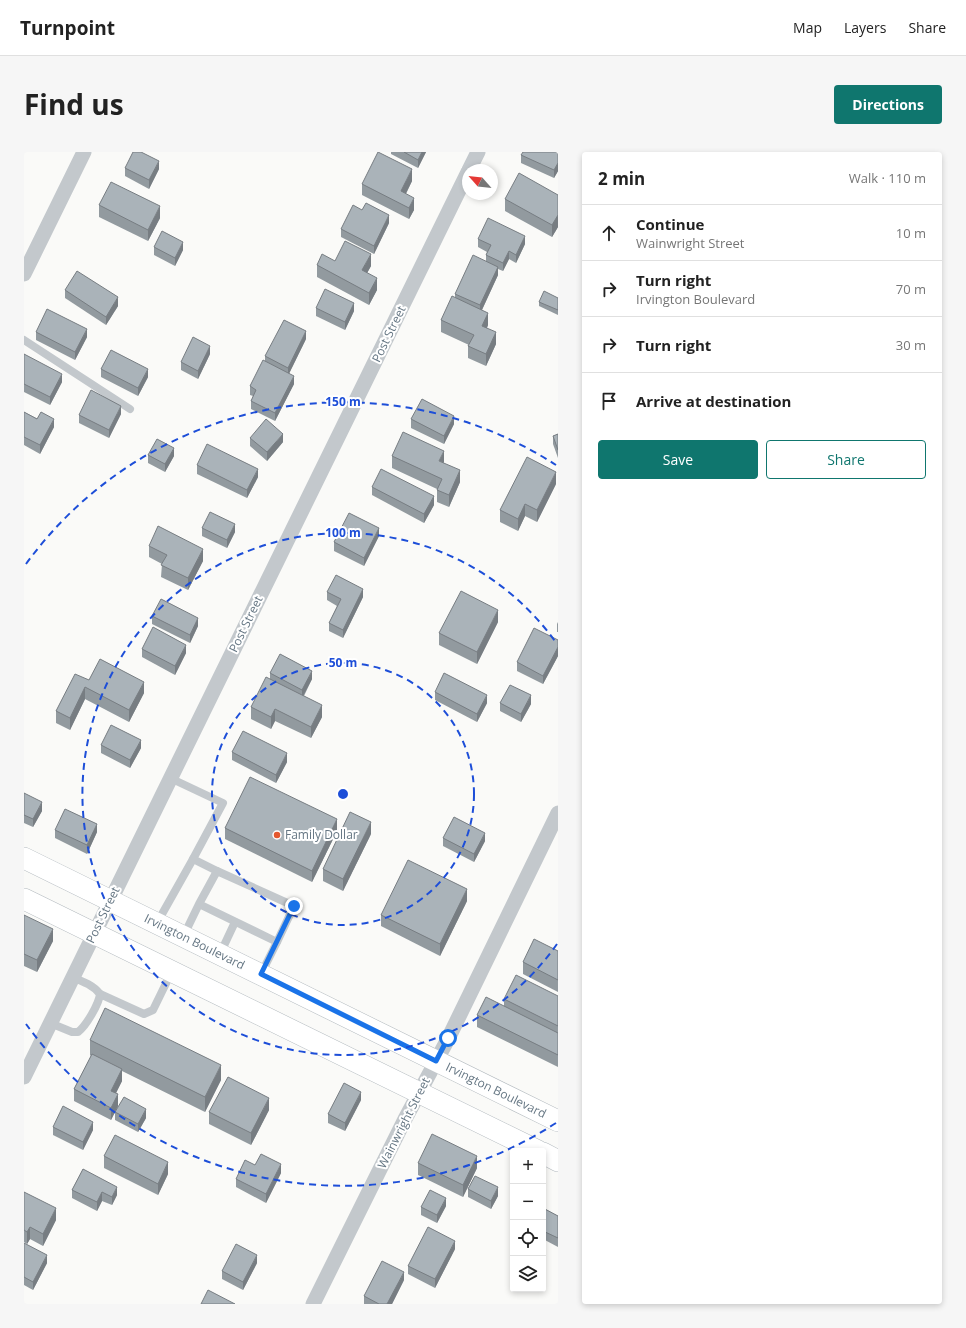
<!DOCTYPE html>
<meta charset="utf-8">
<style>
:root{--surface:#fff;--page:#f6f6f6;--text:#222;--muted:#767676;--line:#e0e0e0;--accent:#0f766e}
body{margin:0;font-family:"Open Sans",sans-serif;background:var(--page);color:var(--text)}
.controls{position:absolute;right:12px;bottom:12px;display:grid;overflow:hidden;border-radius:4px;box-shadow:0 2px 6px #0003}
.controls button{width:36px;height:36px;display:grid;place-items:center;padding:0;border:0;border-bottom:1px solid var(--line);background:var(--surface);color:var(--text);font:20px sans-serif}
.compass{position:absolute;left:438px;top:12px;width:36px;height:36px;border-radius:50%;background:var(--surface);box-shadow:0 2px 6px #0003;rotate:297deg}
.stop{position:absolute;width:12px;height:12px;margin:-9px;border:3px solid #1a73e8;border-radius:50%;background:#fff}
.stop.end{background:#1a73e8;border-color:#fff;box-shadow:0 1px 4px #0008}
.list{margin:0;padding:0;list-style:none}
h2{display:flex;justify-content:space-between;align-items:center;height:52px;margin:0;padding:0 16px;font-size:17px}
h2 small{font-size:13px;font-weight:400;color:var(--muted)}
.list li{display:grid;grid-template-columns:26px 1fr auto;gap:12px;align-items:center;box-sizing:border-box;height:56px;padding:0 16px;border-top:1px solid var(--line)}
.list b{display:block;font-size:15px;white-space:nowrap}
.list p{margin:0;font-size:13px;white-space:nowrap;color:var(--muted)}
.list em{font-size:13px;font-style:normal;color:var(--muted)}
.actions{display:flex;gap:8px;padding:12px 16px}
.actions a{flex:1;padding:9px 0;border:1px solid var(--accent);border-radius:4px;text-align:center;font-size:14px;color:var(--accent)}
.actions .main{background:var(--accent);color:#fff}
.icon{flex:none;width:22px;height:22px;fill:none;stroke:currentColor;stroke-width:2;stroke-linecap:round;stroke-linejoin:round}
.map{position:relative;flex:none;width:534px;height:1152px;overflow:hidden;border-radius:4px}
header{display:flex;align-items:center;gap:24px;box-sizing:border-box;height:56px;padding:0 20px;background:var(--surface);border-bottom:1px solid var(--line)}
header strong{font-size:19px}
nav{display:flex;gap:22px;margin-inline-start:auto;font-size:14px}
.intro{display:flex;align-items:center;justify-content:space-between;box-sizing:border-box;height:96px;padding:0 24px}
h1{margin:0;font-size:28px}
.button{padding:10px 18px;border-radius:4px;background:var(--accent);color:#fff;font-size:14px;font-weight:700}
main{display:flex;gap:24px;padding:0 24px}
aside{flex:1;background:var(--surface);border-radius:4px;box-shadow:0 2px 6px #0003}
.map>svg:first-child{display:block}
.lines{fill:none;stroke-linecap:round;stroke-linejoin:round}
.secondary-casing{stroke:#b3babf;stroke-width:22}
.lane{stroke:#c3c8cc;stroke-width:8}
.street{stroke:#c3c8cc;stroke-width:15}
.secondary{stroke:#fff;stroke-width:21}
.wall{fill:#929a9f}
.shaded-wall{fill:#777d82}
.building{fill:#aab3b9;stroke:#777d82}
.route{stroke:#1a73e8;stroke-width:5}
.ring{fill:none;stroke:#1d4ed8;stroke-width:2;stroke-dasharray:7 5}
.poi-dot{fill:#e4572e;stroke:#fff;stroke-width:1.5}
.labels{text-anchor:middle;stroke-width:4;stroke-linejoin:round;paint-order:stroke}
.street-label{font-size:12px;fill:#657683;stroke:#fff}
.poi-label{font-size:12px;fill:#657683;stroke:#fff;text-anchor:start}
.centre{fill:#1d4ed8;stroke:#fff;stroke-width:2}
.ring-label{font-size:12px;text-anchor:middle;font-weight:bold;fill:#1d4ed8;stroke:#fff;stroke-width:4;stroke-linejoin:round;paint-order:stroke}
</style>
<header>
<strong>Turnpoint</strong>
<nav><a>Map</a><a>Layers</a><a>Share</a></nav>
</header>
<div class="intro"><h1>Find us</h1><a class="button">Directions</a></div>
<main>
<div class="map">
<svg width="534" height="1152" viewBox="0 0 534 1152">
<rect width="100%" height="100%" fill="#fafaf8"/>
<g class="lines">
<defs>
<g id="secondary">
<path id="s1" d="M0,706L534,969"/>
<path d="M0,747L514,999"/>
<path d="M519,1001L534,1009"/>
</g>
</defs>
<use href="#secondary" class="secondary-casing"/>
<g class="lane">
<path d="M0,188L106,257"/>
<path d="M146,626L199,651L169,707L193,719"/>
<path d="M133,771L169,707"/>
<path d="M160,783L175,752L193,719L270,754L253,790L175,752"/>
<path d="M196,802L211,770"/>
<path d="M237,822L253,790"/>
<path d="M76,842L120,862L129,858L148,819"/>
<path d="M26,871L48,880H54C62,874 75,852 76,842C69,833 58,829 48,825"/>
</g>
<g class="street">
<path d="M445,18L454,0"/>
<path d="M0,122L60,0"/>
<path d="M0,925L444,20"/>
<path d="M289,1152L381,967L424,887L534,661"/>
</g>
<use href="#secondary" class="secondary"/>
</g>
<g class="wall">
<path d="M367,0H402L394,16L367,2Z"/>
<path d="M534,0V19L530,26L497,11V3Z"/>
<path d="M101,16L135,17L125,37L101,24Z"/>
<path d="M388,29L382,42L390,58L385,67L338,43V32Z"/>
<path d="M534,43V75L528,85L481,59V47Z"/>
<path d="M75,53L136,66L124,89L75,65Z"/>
<path d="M365,71L350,102L317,85V77Z"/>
<path d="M454,87L501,92L492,111L485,107L479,119L474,117V123L458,158L464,173L463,176L472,192L462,214L444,206V194L445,193L417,180V168L431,146V142L462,110V103L463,100L454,95Z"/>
<path d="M130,95L159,98L151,114L130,103Z"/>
<path d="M311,109L347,114L343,121L353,138L345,153L293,125V113Z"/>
<path d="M41,138L94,154L82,173L41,146Z"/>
<path d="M534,146V163L515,154V150Z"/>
<path d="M292,156L330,159L321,178L292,164Z"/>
<path d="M12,180L63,185L51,208L12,188Z"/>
<path d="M282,187L265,221L270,232L251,269L227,257V249L229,244L226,243V234L241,209V204Z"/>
<path d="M0,202L38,230L26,253L0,240Z"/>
<path d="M186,202L174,227L157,218V210Z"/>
<path d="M77,217L124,225L114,244L77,225Z"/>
<path d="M0,260L30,275L16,302L0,293Z"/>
<path d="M97,262L85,286L55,271V263Z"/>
<path d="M387,267L430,272L420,292L387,276Z"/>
<path d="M534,282V306L529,292V284Z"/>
<path d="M226,286L259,290L243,309L226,294Z"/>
<path d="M124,303L150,304L141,320L124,311Z"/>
<path d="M368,304L420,311L436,330L425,355L413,350V337L368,316Z"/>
<path d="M173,313L234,325L223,346L173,322Z"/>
<path d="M532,332L513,370L501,364L494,379L476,370V358Z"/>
<path d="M348,335L410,353L400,371L348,343Z"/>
<path d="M178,376L211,380L203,396L178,384Z"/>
<path d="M355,384L340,414L310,399V390Z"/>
<path d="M125,394L179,409L164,438L137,425L138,412L125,405Z"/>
<path d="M303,440L339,445L319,486L305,479V471L313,454L303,448Z"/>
<path d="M128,464L174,474L166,491L128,472Z"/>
<path d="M474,470L453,512L415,493V481Z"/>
<path d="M534,470V480H533V472Z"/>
<path d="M534,488V504L519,532L493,519V510Z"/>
<path d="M118,497L162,501L151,523L118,505Z"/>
<path d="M246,521L288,527L280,544L298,565L287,586L251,569L247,577L227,567V555L246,527Z"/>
<path d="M65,528L120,541L105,570L61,547L46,578L32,571V559Z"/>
<path d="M411,540L463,551L453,570L411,548Z"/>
<path d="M476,551L507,552L497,570L476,559Z"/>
<path d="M77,593L117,596L106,616L77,601Z"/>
<path d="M208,600L263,610L252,631L208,608Z"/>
<path d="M0,641L18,659L9,675L0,671Z"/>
<path d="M201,676L313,679L288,730L201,687Z"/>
<path d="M31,678L73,680L63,702L31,686Z"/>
<path d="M347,682L319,739L299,729V717Z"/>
<path d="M419,686L461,689L450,710L419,694Z"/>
<path d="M443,749L416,804L357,774V763Z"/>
<path d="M0,763L29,789L13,820L0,814Z"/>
<path d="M534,799V840L499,822V810Z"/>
<path d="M534,844V915L453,875V863L480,854V847Z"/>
<path d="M66,888L197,928L181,960L98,919V929L92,941L94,954L87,968L50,949V937L67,904L66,903Z"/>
<path d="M337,948L321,979L304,971V962Z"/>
<path d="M245,958L227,993L185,972V960Z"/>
<path d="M91,960L122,966L114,980L91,968Z"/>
<path d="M29,975L69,978L59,998L29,983Z"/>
<path d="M80,1004L144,1022L134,1043L80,1016Z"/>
<path d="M394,1011L453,1016L439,1045L394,1023Z"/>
<path d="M231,1013L257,1021L242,1051L212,1035V1027Z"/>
<path d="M59,1017L93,1043L88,1053L78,1049L73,1059L48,1046V1038Z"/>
<path d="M444,1037L474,1044L467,1057L444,1045Z"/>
<path d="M0,1040L32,1068L19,1094L6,1087L3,1092L0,1090Z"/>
<path d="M422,1054L413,1071L397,1063V1055Z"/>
<path d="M519,1056L534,1064V1095L519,1087Z"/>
<path d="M0,1091L23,1111L9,1138L0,1133Z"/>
<path d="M431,1097L411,1136L384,1122V1114Z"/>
<path d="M233,1111L219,1138L198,1127V1119Z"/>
<path d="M380,1128L368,1152H340V1144Z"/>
</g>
<g class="shaded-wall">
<path d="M398,0H402L394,16V8Z"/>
<path d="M135,9V17L125,37V28Z"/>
<path d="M534,11V19L530,26V18Z"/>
<path d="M388,17V29L377,51V39Z"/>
<path d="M390,46V58L385,67V56Z"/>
<path d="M136,54V66L124,89V78Z"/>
<path d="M365,63V71L350,102V94Z"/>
<path d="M534,63V75L528,85V73Z"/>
<path d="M501,84V92L492,111V103Z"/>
<path d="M159,90V98L151,114V106Z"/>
<path d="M485,99V107L479,119V111Z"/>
<path d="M347,102V114L338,130V118Z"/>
<path d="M474,115V123L456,162V153Z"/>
<path d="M353,126V138L345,153V141Z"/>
<path d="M94,145V154L82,173V165Z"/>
<path d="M330,151V159L321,178V170Z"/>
<path d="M464,161V173L458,186V174Z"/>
<path d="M63,177V185L51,208V200Z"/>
<path d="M282,179V187L264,224V216Z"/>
<path d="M472,180V192L462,214V202Z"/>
<path d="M186,194V202L174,227V219Z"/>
<path d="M124,217V225L114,244V236Z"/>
<path d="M38,222V230L26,253V245Z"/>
<path d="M270,224V232L251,269V261Z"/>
<path d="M97,254V262L85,286V278Z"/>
<path d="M430,264V272L420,292V284Z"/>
<path d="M30,267V275L16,302V293Z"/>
<path d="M259,282V290L243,309V300Z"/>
<path d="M150,296V304L141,320V312Z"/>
<path d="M420,299V311L415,309Z"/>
<path d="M234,317V325L223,346V338Z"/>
<path d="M436,318V330L425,355V343Z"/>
<path d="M532,320V332L513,370V358Z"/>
<path d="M410,344V353L400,371V362Z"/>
<path d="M501,352V364L494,379V367Z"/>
<path d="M211,372V380L203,396V388Z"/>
<path d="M355,376V384L340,414V406Z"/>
<path d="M179,397V409L164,438V426Z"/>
<path d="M339,437V445L319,486V478Z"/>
<path d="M474,458V470L453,512V500Z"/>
<path d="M174,466V474L166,491V483Z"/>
<path d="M162,493V501L151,523V514Z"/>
<path d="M534,495V504L519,532V524Z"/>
<path d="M288,519V527L278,546V538Z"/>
<path d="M120,530V541L105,570V558Z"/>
<path d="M61,535V547L46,578V566Z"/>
<path d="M463,543V551L453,570V562Z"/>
<path d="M507,543V552L497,570V562Z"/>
<path d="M298,553V565L287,586V575Z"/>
<path d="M251,557V569L247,577V565Z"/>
<path d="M117,588V596L106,616V608Z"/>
<path d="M263,601V610L252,631V623Z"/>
<path d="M18,650V659L9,675V667Z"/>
<path d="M313,667V679L288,730V719Z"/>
<path d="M347,670V682L319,739V727Z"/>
<path d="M73,672V680L63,702V693Z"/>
<path d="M461,681V689L450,710V702Z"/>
<path d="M443,737V749L416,804V792Z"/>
<path d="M29,777V789L13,820V808Z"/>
<path d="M197,913V928L181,960V945Z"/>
<path d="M98,917V929L87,951V939Z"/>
<path d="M337,940V948L321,979V971Z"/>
<path d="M94,942V954L87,968V956Z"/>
<path d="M245,946V958L227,993V981Z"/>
<path d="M122,957V966L114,980V972Z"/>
<path d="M69,970V978L59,998V990Z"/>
<path d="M453,1004V1016L439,1045V1033Z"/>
<path d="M144,1010V1022L134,1043V1032Z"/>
<path d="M257,1012V1021L242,1051V1042Z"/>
<path d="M93,1035V1043L88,1053V1045Z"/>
<path d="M474,1035V1044L467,1057V1049Z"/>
<path d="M78,1040V1049L73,1059V1050Z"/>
<path d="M422,1046V1054L413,1071V1063Z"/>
<path d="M32,1056V1068L19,1094V1082Z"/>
<path d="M6,1075V1087L3,1092V1080Z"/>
<path d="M431,1089V1097L411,1136V1127Z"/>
<path d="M23,1103V1111L9,1138V1130Z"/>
<path d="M233,1103V1111L219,1138V1130Z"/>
<path d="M380,1120V1128L368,1152H363Z"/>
</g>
<g class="building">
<path d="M109,0H117L135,9L125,28L101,16Z"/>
<path d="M354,0L388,17L377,39L390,46L385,56L338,32Z"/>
<path d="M380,0H398L394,8Z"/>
<path d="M499,0H534V11L530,18L497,3Z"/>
<path d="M495,21L534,43V63L528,73L481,47Z"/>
<path d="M87,30L136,54L124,78L75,53Z"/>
<path d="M342,51L365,63L350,94L317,77L329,53L338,58Z"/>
<path d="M464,66L501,84L492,103L485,99L479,111L462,103L467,93L454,87Z"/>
<path d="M138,79L159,90L151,106L130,95Z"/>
<path d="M321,89L347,102L338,118L353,126L345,141L293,113L298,102L311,109Z"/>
<path d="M449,103L474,115L456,153L431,142Z"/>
<path d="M53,119L94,145L82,165L41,138Z"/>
<path d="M301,137L330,151L321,170L292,156Z"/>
<path d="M520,139L534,146V158L515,150Z"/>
<path d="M428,144L464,161L458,174L472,180L462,202L444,194L450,183L417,168Z"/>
<path d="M23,157L63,177L51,200L12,180Z"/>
<path d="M260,168L282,179L264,216L241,204Z"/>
<path d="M169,185L186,194L174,219L157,210Z"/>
<path d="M87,198L124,217L114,236L77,217Z"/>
<path d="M0,202L38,222L26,245L0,232Z"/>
<path d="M239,208L270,224L251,261L227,249L232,238L226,234Z"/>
<path d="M67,238L97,254L85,278L55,263Z"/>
<path d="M398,247L430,264L420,284L387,267Z"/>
<path d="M0,260L13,267L17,260L30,267L16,293L0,285Z"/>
<path d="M242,267L259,282L243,300L226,286Z"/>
<path d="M379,280L420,299L415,309L436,318L425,343L413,338L418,327L368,304Z"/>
<path d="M534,282V298L529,284Z"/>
<path d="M133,287L150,296L141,312L124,303Z"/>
<path d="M183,292L234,317L223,338L173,313Z"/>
<path d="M503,305L532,320L513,358L501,352L494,367L476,358Z"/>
<path d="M357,317L410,344L400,362L348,335Z"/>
<path d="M186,360L211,372L203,388L178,376Z"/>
<path d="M325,361L355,376L340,406L310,390Z"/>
<path d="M134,374L179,397L164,426L137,413L143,403L125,394Z"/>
<path d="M312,423L339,437L319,478L305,471L317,447L303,440Z"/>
<path d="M437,439L474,458L453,500L415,481Z"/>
<path d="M137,447L174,466L166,483L128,464Z"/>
<path d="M129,475L162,493L151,514L118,497Z"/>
<path d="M510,476L534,488V495L519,524L493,510Z"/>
<path d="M256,502L288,519L278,538L246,521Z"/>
<path d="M76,507L120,530L105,558L61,535L46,566L32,559L51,522L65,528Z"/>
<path d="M420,521L463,543L453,562L411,540Z"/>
<path d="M242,525L298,553L287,575L251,557L247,565L227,555Z"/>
<path d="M486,533L507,543L497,562L476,551Z"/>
<path d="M87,573L117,588L106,608L77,593Z"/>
<path d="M219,579L263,601L252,623L208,600Z"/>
<path d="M226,625L313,667L288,719L201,676Z"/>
<path d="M0,641L18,650L9,667L0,663Z"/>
<path d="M41,657L73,672L63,693L31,678Z"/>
<path d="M326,660L347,670L319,727L299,717Z"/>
<path d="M430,665L461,681L450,702L419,686Z"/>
<path d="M384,708L443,737L416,792L357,763Z"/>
<path d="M0,763L29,777L13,808L0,802Z"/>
<path d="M510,787L534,799V828L499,810Z"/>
<path d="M492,823L534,844V874L480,847Z"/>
<path d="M462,845L534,881V903L453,863Z"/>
<path d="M81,856L197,913L181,945L66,888Z"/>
<path d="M68,902L98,917L87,939L94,942L87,956L50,937Z"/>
<path d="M204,925L245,946L227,981L185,960Z"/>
<path d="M320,931L337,940L321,971L304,962Z"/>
<path d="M100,945L122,957L114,972L91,960Z"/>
<path d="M39,954L69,970L59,990L29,975Z"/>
<path d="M408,982L453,1004L439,1033L394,1011Z"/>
<path d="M91,983L144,1010L134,1032L80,1004Z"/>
<path d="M237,1002L257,1012L242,1042L212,1027L221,1008L231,1013Z"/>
<path d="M59,1017L93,1035L88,1045L78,1040L73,1050L48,1038Z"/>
<path d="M451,1024L474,1035L467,1049L444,1037Z"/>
<path d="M406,1038L422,1046L413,1063L397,1055Z"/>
<path d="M0,1040L32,1056L19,1082L6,1075L3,1080L0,1078Z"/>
<path d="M519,1056L534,1064V1086L519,1079Z"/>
<path d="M404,1075L431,1089L411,1127L384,1114Z"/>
<path d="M0,1091L23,1103L9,1130L0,1125Z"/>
<path d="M212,1092L233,1103L219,1130L198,1119Z"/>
<path d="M358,1109L380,1120L363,1152H355L340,1144Z"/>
<path d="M184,1138L211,1152H177Z"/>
</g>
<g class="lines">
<path class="route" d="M270,754L237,822L412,909L424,886"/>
</g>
<g class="ring">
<circle cx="319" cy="642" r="131"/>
<path d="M533 792A261 261 0 1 1 533 492"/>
<path d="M532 971A392 392 0 0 1 2 872M2 412A392 392 0 0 1 532 313"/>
</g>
<circle class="poi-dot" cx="253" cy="683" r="4"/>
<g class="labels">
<g class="street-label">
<text transform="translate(365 182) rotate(-64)" y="4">Post Street</text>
<text transform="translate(222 472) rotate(-64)" y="4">Post Street</text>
<text transform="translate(79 763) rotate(-64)" y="4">Post Street</text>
<text dy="4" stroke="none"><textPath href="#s1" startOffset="190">Irvington Boulevard</textPath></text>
<text dy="4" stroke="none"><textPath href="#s1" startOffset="526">Irvington Boulevard</textPath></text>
<text transform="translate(380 971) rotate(-63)" y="4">Wainwright Street</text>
</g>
<g class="poi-label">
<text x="261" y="687">Family Dollar</text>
</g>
</g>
<circle cx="319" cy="642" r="6" class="centre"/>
<g class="ring-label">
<text x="319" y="254">150 m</text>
<text x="319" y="385">100 m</text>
<text x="319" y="515">50 m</text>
</g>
</svg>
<div class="controls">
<button>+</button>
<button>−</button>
<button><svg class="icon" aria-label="locate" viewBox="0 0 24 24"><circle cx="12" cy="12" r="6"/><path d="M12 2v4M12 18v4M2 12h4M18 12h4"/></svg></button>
<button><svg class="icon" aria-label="layers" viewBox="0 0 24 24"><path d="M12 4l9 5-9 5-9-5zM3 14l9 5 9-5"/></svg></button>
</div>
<svg class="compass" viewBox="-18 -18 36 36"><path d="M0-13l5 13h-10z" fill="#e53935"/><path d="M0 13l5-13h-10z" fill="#767676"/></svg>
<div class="stop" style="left:424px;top:886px"></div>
<div class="stop end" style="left:270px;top:754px"></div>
</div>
<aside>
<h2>2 min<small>Walk · 110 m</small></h2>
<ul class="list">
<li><svg class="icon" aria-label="ahead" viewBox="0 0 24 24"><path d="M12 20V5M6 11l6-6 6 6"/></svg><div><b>Continue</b><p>Wainwright Street</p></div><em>10 m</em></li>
<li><svg class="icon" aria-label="right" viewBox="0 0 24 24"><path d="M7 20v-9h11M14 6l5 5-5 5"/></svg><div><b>Turn right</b><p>Irvington Boulevard</p></div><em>70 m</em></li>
<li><svg class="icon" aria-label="right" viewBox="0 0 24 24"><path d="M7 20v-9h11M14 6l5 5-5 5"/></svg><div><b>Turn right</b></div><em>30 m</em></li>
<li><svg class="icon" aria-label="arrive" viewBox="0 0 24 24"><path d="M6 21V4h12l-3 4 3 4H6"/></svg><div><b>Arrive at destination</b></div></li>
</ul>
<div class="actions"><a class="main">Save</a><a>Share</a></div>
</aside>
</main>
